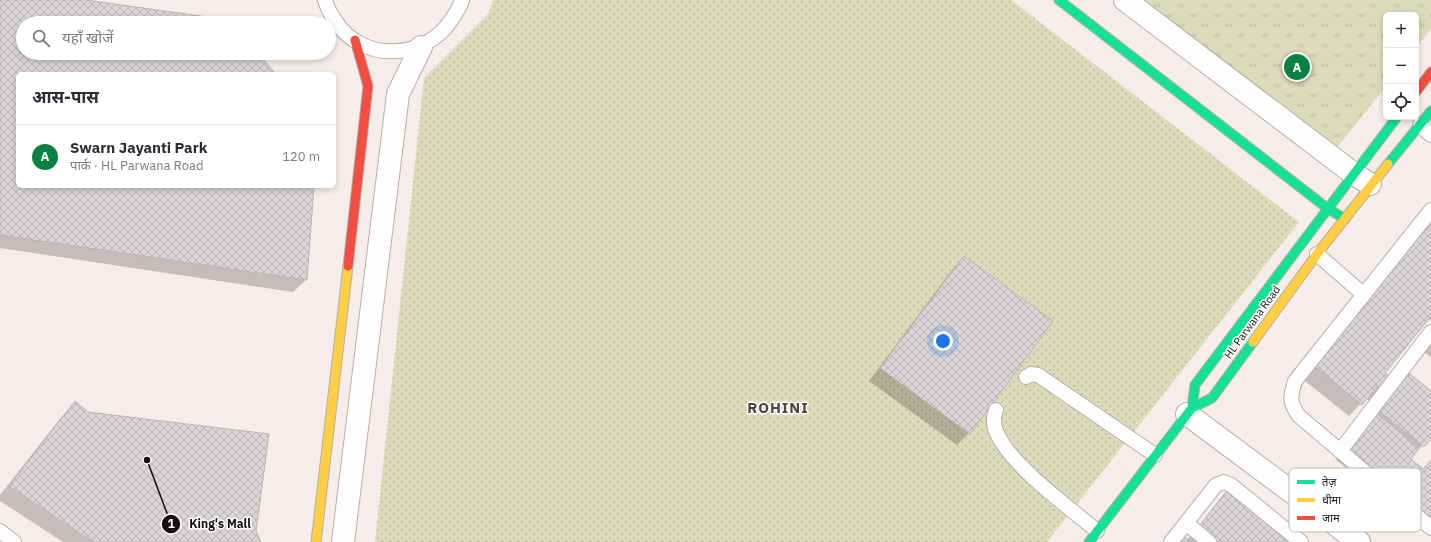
<!DOCTYPE html>
<html lang="hi">
<meta charset="utf-8">
<style>
:root{--surface:#fff;--page:#f7f7f7;--text:#2b2b33;--muted:#7c7c81;--line:#e1e1e2;--accent:#0b8043}
body{margin:0;font-family:"IBM Plex Sans","Noto Sans Devanagari",sans-serif;background:var(--page);color:var(--text)}
.controls{position:absolute;right:12px;top:12px;display:grid;overflow:hidden;border-radius:6px;box-shadow:0 2px 6px #0003}
.controls button{width:36px;height:36px;display:grid;place-items:center;padding:0;border:0;border-bottom:1px solid var(--line);background:var(--surface);color:var(--text);font:20px sans-serif}
.you{position:absolute;left:943px;top:341px;width:14px;height:14px;margin:-10px;border:3px solid #fff;border-radius:50%;background:#1a73e8;box-shadow:0 0 0 6px #1a73e833}
.badge{display:grid;place-items:center;width:26px;height:26px;border-radius:50%;background:var(--accent);color:#fff;font-size:13px;font-weight:700}
.pin{position:absolute;translate:-50% -50%;border:2px solid #fff;box-shadow:0 1px 4px #0006}
.list{margin:0;padding:0;list-style:none}
h2{display:flex;justify-content:space-between;align-items:center;height:52px;margin:0;padding:0 16px;font-size:17px}
h2 small{font-size:13px;font-weight:400;color:var(--muted)}
.list li{display:grid;grid-template-columns:26px 1fr auto;gap:12px;align-items:center;box-sizing:border-box;height:64px;padding:0 16px;border-top:1px solid var(--line)}
.list b{display:block;font-size:15px;white-space:nowrap}
.list p{margin:0;font-size:13px;white-space:nowrap;color:var(--muted)}
.list em{font-size:13px;font-style:normal;color:var(--muted)}
.icon{flex:none;width:22px;height:22px;fill:none;stroke:currentColor;stroke-width:2;stroke-linecap:round;stroke-linejoin:round}
.map{position:relative;flex:none;width:1431px;height:542px;overflow:hidden}
.search{position:absolute;background:var(--surface);box-shadow:0 2px 6px #0003;left:16px;top:16px;width:320px;height:44px;display:flex;align-items:center;gap:10px;box-sizing:border-box;padding:0 14px;border-radius:22px;color:var(--muted);font-size:15px}
.panel{position:absolute;background:var(--surface);box-shadow:0 2px 6px #0003;left:16px;top:72px;width:320px;height:116px;border-radius:6px}
.map>svg:first-child{display:block}
.grass{fill:url(#grass-dots)}
.park{fill:url(#park-tufts)}
.shadow{fill:#0003}
.building{fill:url(#building-cross-hatch);stroke:#b8b4b5}
.lines{fill:none;stroke-linecap:round;stroke-linejoin:round}
.lane-casing{stroke:#b6afac;stroke-width:16}
.street-casing{stroke:#b6afac;stroke-width:24}
.fast-casing{stroke:#b6afac;stroke-width:11}
.slow-casing{stroke:#b6afac;stroke-width:11}
.jam-casing{stroke:#b6afac;stroke-width:11}
.lane{stroke:#fefcfc;stroke-width:14}
.street{stroke:#fefcfc;stroke-width:22}
.fast{stroke:#16e098;stroke-width:9}
.slow{stroke:#ffcf43;stroke-width:9}
.jam{stroke:#f24e42;stroke-width:9}
.labels{text-anchor:middle;stroke-width:3;stroke-linejoin:round;paint-order:stroke}
.street-label{font-size:11px;fill:#16110f;stroke:#fff}
.district-label{font-size:15px;font-weight:bold;letter-spacing:1px;fill:#4e423d;stroke:#fff}
.key{fill:#fff;stroke:#b9b8b7;stroke-width:1}
.key-label{font-size:11px;fill:#16110f}
.leader{fill:none;stroke:#16110f;stroke-width:1.5}
.callout-dot{fill:#16110f;stroke:#fff;stroke-width:1.5}
.mark-label{font-size:12px;text-anchor:middle;font-weight:bold;fill:#fff}
.callout-label{font-size:12px;text-anchor:middle;font-weight:bold;fill:#16110f;stroke:#fff;stroke-width:3;stroke-linejoin:round;paint-order:stroke}
</style>
<div class="map">
<svg width="1431" height="542" viewBox="0 0 1431 542">
<defs>
<pattern id="grass-dots" width="8" height="8" patternUnits="userSpaceOnUse"><rect width="8" height="8" fill="#dadbb9"/><path d="M2 2h.1M6 6h.1" fill="none" stroke="#babb9e" stroke-width="1.8" stroke-linecap="round"/></pattern>
<pattern id="park-tufts" width="24" height="20" patternUnits="userSpaceOnUse"><rect width="24" height="20" fill="#dadbb9"/><path d="M3 7l-1-3M5 7V3M7 7l1-3M15 17l-1-3M17 17v-4M19 17l1-3" fill="none" stroke="#babb9e"/></pattern>
<pattern id="building-cross-hatch" width="8" height="8" patternUnits="userSpaceOnUse"><rect width="8" height="8" fill="#d9d5d6"/><path d="M0 0l8 8M0 8l8-8" fill="none" stroke="#bab6b6"/></pattern>
</defs>
<rect width="100%" height="100%" fill="#f6edea"/>
<path class="grass" d="M493,0H1011L1299,222L1047,542H375L424,78L489,13Z"/>
<path class="park" d="M1122,0H1431V29L1416,48V15H1386V86L1328,159Z"/>
<g class="shadow">
<path d="M0,0H79L242,23H23V53H259L274,74H18V186H313L306,280L293,292L0,248Z"/>
<path d="M1431,216V321L1428,318L1384,373L1399,384L1409,374L1431,392V437L1409,459L1422,470L1431,461V536L1393,506L1403,494L1390,484L1380,495L1336,460L1378,408L1366,398L1349,416L1300,377Z"/>
<path d="M964,257L969,433L957,445L869,381L952,270Z"/>
<path d="M1431,341V357L1423,351Z"/>
<path d="M75,403L255,532L261,542H63L0,501V495L63,415Z"/>
<path d="M1228,491L1293,542H1174L1187,540Z"/>
</g>
<g class="building">
<path d="M0,0H86L243,22L23,23V53H259L275,74H18V186H314L307,280L0,235Z"/>
<path d="M1431,217V316L1385,373L1400,384L1409,373L1431,391V439L1424,447L1378,410L1390,396L1378,386L1362,405L1312,364Z"/>
<path d="M964,256L1053,321L970,434L880,368Z"/>
<path d="M75,401L88,412L269,434L256,531L261,542H93L9,486Z"/>
<path d="M1375,412L1419,448L1411,459L1423,469L1431,460V519L1403,496L1412,484L1400,474L1390,486L1345,449Z"/>
<path d="M1228,489L1295,542H1213L1197,529Z"/>
<path d="M1181,534L1191,542H1175Z"/>
</g>
<g class="lines">
<defs>
<g id="lane">
<path d="M325,0C327,9 331,14 336,22C363,63 426,60 452,19C456,13 460,7 462,0"/>
<path d="M1420,125L1431,135"/>
<path d="M1431,210L1295,381C1290,397 1289,402 1299,416L1431,528"/>
<path d="M1317,254L1364,295"/>
<path d="M1026,377L1031,374L1038,375L1155,455"/>
<path d="M996,410C992,420 994,430 1000,439C1017,470 1069,507 1097,531"/>
<path d="M1340,451L1431,332"/>
<path d="M1186,523L1209,542"/>
<path d="M0,531L14,542"/>
<path d="M1171,542L1216,485L1224,482L1231,485L1301,542"/>
</g>
<g id="street">
<path d="M1125,0L1354,174L1370,184"/>
<path d="M1187,414L1359,542"/>
<path d="M343,542L398,94L421,47"/>
</g>
<g id="fast">
<path d="M1059,0L1327,208L1345,219"/>
<path d="M1388,164L1431,111"/>
<path d="M1192,408L1195,385L1397,117"/>
<path d="M1089,542L1192,408L1212,398L1253,342"/>
</g>
<g id="slow">
<path d="M1253,342L1317,254L1388,164"/>
<path d="M316,542L348,266"/>
</g>
<g id="jam">
<path d="M1416,92L1431,72"/>
<path d="M348,266L368,86L355,40"/>
</g>
</defs>
<use href="#lane" class="lane-casing"/>
<use href="#street" class="street-casing"/>
<use href="#fast" class="fast-casing"/>
<use href="#slow" class="slow-casing"/>
<use href="#jam" class="jam-casing"/>
<use href="#lane" class="lane"/>
<use href="#street" class="street"/>
<use href="#fast" class="fast"/>
<use href="#slow" class="slow"/>
<use href="#jam" class="jam"/>
</g>
<g class="labels">
<g class="street-label">
<text transform="translate(1252 322) rotate(-54)" y="4">HL Parwana Road</text>
</g>
<g class="district-label">
<text x="778" y="413">ROHINI</text>
</g>
</g>
<rect x="1289" y="468" width="132" height="64" rx="6" class="key"/>
<rect x="1297" y="480" width="18" height="4" fill="#16e098"/>
<rect x="1297" y="498" width="18" height="4" fill="#ffcf43"/>
<rect x="1297" y="516" width="18" height="4" fill="#f24e42"/>
<g class="key-label">
<text x="1322" y="486">तेज़</text>
<text x="1322" y="504">धीमा</text>
<text x="1322" y="522">जाम</text>
</g>
<path class="leader" d="M147 460L171 524"/>
<g class="callout-dot">
<circle cx="147" cy="460" r="4"/>
<circle cx="171" cy="524" r="10"/>
</g>
<g class="mark-label">
<text x="171" y="528">1</text>
</g>
<g class="callout-label">
<text x="220" y="528">King's Mall</text>
</g>
</svg>
<div class="controls">
<button>+</button>
<button>−</button>
<button><svg class="icon" aria-label="locate" viewBox="0 0 24 24"><circle cx="12" cy="12" r="6"/><path d="M12 2v4M12 18v4M2 12h4M18 12h4"/></svg></button>
</div>
<div class="you"></div>
<div class="pin badge" style="left:1297px;top:67px">A</div>
<div class="search"><svg class="icon" aria-label="search" viewBox="0 0 24 24"><circle cx="10" cy="10" r="6"/><path d="M15 15l6 6"/></svg>यहाँ खोजें</div>
<section class="panel">
<h2>आस-पास<small></small></h2>
<ul class="list">
<li><span class="badge">A</span><div><b>Swarn Jayanti Park</b><p>पार्क · HL Parwana Road</p></div><em>120 m</em></li>
</ul>
</section>
</div>
